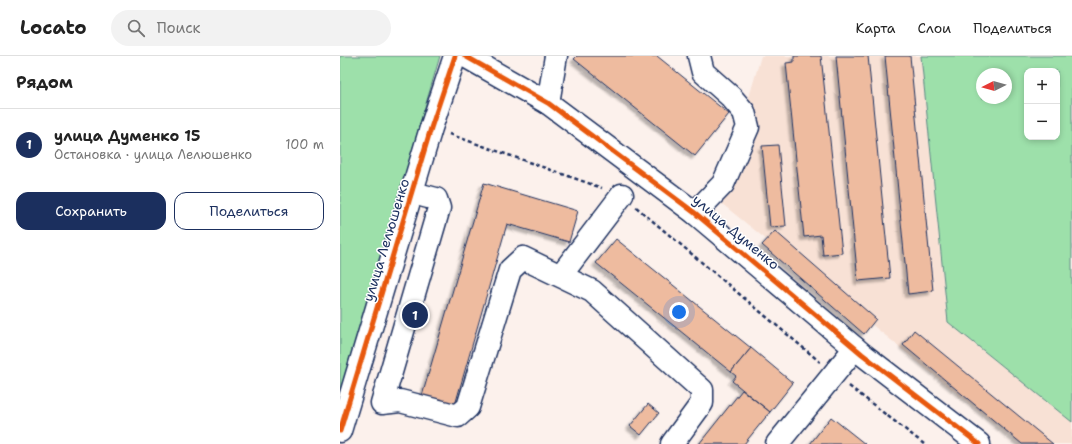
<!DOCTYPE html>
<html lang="ru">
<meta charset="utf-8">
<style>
:root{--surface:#fff;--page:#f2f2f2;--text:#222;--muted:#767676;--line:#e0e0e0;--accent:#1b2f5e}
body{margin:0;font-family:"Shantell Sans",sans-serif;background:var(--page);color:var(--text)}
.controls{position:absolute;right:12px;top:12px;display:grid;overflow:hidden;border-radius:8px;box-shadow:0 2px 6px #0003}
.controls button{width:36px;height:36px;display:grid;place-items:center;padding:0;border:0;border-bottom:1px solid var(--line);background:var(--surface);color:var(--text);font:20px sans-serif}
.compass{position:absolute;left:636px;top:12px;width:36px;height:36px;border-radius:50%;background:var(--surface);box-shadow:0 2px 6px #0003;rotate:264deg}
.you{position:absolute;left:339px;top:256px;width:14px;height:14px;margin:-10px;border:3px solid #fff;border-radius:50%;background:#1a73e8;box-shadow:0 0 0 6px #1a73e833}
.badge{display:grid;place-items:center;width:26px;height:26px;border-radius:50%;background:var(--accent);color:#fff;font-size:13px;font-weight:700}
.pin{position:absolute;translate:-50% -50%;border:2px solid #fff;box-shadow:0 1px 4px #0006}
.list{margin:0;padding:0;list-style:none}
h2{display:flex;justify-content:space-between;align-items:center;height:52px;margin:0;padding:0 16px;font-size:17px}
h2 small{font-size:13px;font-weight:400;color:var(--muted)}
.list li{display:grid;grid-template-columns:26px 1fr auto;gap:12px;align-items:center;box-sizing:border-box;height:72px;padding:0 16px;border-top:1px solid var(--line)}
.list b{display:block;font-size:15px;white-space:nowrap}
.list p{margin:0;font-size:13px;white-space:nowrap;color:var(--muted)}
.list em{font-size:13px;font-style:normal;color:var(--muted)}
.actions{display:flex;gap:8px;padding:12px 16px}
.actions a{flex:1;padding:9px 0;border:1px solid var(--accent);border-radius:12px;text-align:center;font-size:14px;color:var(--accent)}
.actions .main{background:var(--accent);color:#fff}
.icon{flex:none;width:22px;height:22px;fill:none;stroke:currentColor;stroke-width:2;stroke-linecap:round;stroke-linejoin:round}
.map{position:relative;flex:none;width:732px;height:388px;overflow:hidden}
header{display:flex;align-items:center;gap:24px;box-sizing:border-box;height:56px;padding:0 20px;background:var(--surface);border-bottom:1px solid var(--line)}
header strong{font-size:19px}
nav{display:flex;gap:22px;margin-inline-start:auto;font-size:14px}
.search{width:280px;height:36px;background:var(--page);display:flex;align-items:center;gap:10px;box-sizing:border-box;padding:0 14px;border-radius:22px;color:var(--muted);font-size:15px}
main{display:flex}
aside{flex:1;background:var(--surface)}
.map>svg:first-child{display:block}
.built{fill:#f8e1d5}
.green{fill:#9de0aa;stroke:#5c8884;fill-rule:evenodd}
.building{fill:#eebb9f;stroke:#1b2f5e;filter:url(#shadow)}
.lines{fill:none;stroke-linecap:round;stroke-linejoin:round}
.minor-casing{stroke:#1b2f5e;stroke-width:25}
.path{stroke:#1b2f5e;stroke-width:2.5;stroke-dasharray:4 3;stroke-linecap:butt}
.minor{stroke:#fff;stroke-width:22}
.cycleway-casing{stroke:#fff;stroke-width:8}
.cycleway{stroke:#e8590c;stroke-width:5}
.labels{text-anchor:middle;stroke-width:3;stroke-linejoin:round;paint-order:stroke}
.street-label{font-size:14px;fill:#1b2f5e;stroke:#fff}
</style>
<header>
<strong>Locato</strong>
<div class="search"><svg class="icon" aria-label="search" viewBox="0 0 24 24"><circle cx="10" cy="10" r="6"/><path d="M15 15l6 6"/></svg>Поиск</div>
<nav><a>Карта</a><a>Слои</a><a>Поделиться</a></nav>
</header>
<main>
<aside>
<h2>Рядом<small></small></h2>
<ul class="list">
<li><span class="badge">1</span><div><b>улица Думенко 15</b><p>Остановка · улица Лелюшенко</p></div><em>100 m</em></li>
</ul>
<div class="actions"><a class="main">Сохранить</a><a>Поделиться</a></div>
</aside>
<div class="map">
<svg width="732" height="388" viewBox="0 0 732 388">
<defs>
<filter id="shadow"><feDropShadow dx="-3.5" dy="3.5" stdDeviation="1" flood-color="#0004"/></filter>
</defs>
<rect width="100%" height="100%" fill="#fcf1ec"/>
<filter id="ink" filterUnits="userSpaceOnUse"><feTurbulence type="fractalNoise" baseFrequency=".025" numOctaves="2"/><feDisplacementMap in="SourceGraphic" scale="8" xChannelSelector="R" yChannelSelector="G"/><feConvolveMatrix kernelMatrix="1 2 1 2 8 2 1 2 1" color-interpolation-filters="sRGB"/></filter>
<g filter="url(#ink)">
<path class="built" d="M421,0H581L608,266L732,366V388H680L376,143L389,110Z"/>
<g class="green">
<path d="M0,0H100L0,339Z"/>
<path d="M581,0H732V366L608,266ZM687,15H717V81H687ZM642,18H666V42H642Z"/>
</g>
<g class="building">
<path d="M237,0H317L389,58L355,100L234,3Z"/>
<path d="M454,0H481L502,197L483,199L481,179L464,181L446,7L454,6Z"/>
<path d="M496,0H528L550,222L518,225Z"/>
<path d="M545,0H570L593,235L568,238Z"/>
<path d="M438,89L446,170L430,171L422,90Z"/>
<path d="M144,127L238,155L229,186L167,168L115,349L82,340Z"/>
<path d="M435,175L536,263L524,278L422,189Z"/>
<path d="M276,183L411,292L391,316L256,207Z"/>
<path d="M574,274L713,388H682L563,289Z"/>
<path d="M411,292L453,327L430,356L392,325L396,320L391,316Z"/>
<path d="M402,334L430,356L404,388H359Z"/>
<path d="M308,348L319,357L301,379L290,370Z"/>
<path d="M491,361L525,388H470Z"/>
</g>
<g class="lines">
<defs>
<g id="minor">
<path d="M125,0L208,47L355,157L522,298L639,388"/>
<path d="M208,47L216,0"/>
<path d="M73,137L96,143L99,152L42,347L60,345L118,360L128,351L170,214L183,202L252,235L362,334V347L332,388"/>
<path d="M355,157L383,128L408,71L404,56L391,41L363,16L359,0"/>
<path d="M221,219L282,139"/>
<path d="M0,375L91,72L115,0"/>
<path d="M437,388L515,292"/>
</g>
</defs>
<use href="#minor" class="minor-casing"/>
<g class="path">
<path d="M109,78L262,132"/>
<path d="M296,151L480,306"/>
<path d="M509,330L584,388"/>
</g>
<use href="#minor" class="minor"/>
<defs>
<g id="cycleway">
<path d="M125,0L208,47L355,157L522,298L639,388"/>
<path d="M0,375L91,72L115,0"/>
</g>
</defs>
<use href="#cycleway" class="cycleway-casing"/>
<use href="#cycleway" class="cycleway"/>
</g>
</g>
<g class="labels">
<g class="street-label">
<text transform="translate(396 176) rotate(40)" y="5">улица Думенко</text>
<text transform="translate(46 184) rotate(-73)" y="5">улица Лелюшенко</text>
</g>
</g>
</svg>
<div class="controls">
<button>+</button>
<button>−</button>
</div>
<svg class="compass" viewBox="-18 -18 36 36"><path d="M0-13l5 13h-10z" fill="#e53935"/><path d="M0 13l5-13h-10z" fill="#767676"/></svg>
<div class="you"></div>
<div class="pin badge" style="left:75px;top:259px">1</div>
</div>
</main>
